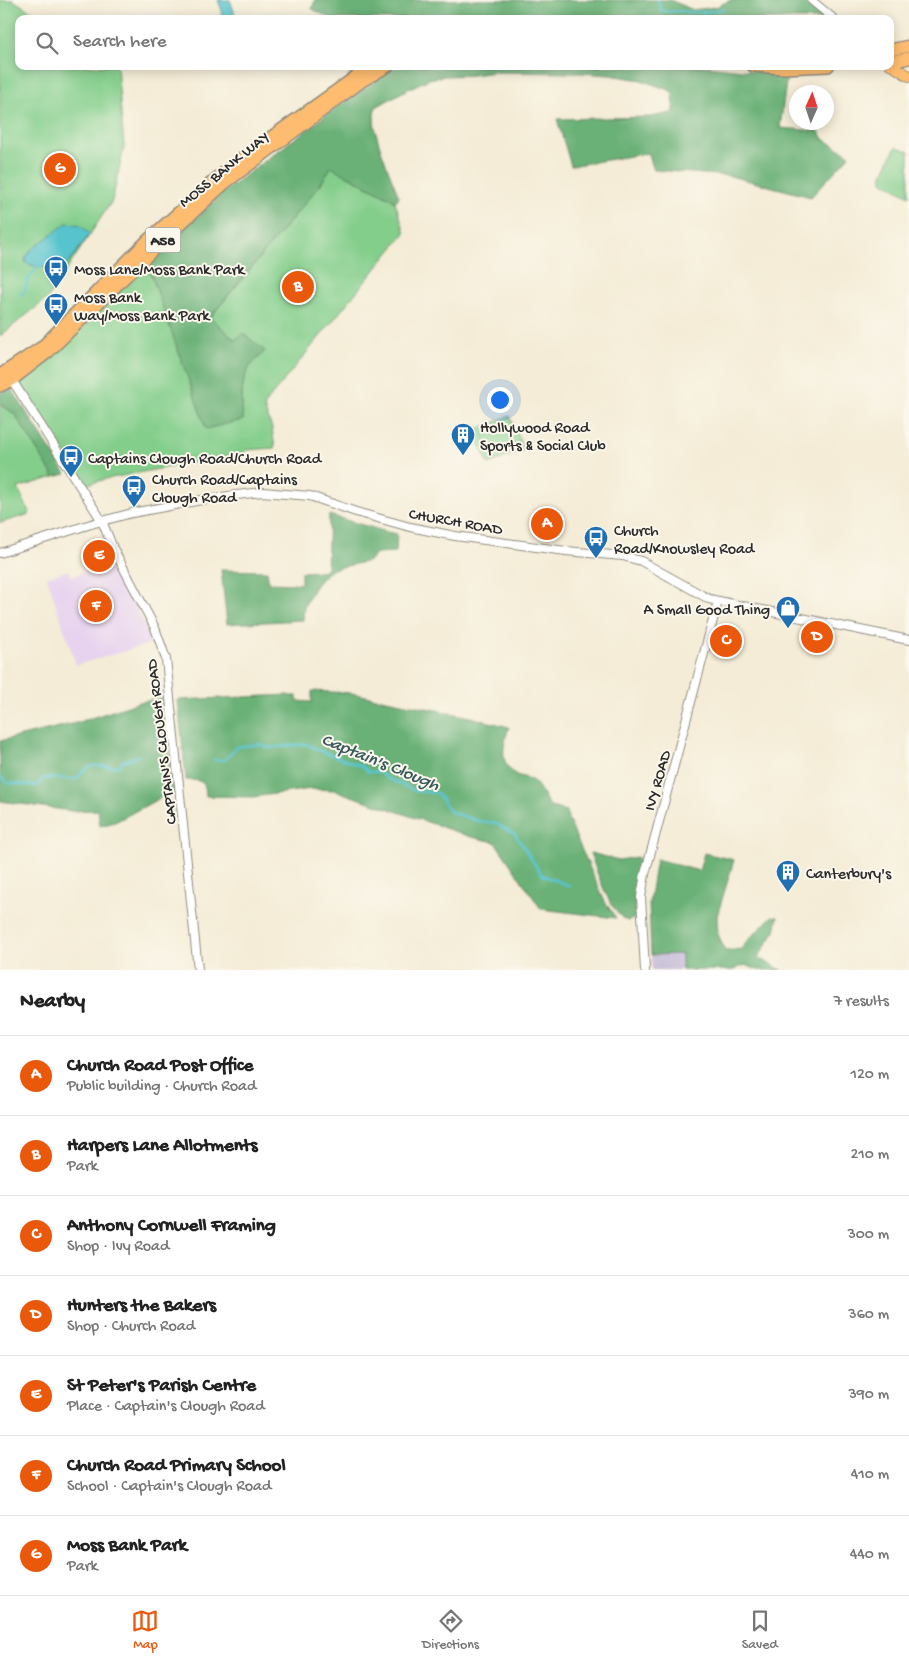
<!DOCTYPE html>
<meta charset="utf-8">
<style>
:root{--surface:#fff;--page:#f6f6f6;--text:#222;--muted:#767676;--line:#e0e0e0;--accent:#ea580c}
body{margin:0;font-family:"Gochi Hand",sans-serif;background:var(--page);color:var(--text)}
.compass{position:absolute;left:789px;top:85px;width:45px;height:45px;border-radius:50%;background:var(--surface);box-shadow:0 2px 12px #0003;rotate:3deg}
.you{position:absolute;left:499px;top:399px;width:18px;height:18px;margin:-12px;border:4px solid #fff;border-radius:50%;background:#1a73e8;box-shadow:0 0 0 8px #1a73e833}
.badge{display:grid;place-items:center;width:32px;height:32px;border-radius:50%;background:var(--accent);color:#fff;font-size:16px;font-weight:700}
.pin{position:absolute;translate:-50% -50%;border:2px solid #fff;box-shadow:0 1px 5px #0006}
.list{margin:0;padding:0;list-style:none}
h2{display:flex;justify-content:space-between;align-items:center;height:65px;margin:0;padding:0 20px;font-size:21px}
h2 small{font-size:16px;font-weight:400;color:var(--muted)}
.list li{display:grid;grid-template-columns:32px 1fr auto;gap:15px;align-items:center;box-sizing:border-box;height:80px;padding:0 20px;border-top:1px solid var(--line)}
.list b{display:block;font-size:19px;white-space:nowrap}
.list p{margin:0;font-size:16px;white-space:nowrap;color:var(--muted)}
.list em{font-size:16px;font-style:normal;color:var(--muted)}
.icon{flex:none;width:28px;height:28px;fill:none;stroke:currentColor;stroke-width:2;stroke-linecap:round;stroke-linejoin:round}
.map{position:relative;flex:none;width:909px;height:970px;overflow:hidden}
.search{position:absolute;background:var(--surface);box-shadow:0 2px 12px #0003;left:15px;right:15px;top:15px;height:55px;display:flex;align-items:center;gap:12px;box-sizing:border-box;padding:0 18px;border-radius:10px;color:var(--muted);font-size:19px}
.sheet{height:625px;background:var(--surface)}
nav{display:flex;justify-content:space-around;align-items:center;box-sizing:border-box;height:70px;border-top:1px solid var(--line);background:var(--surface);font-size:14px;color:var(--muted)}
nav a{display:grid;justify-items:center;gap:2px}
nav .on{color:var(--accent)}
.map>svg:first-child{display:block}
.built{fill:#e7d2ef}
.industrial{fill:#c8bfd8}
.green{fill:#83ce8b;stroke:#577c5b}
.forest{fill:#6ab177;stroke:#4a6e51}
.water{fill:#56c3cd;stroke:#40777c}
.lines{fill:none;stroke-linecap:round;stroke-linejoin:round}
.stream{stroke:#56c3cd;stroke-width:2.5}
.minor-casing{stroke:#908c80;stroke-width:10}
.major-casing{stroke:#908c80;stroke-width:12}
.highway-casing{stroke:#908c80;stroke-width:14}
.minor{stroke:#fff;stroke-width:8}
.major{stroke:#fdbc70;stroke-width:10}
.highway{stroke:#fdbc70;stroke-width:11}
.labels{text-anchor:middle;stroke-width:4;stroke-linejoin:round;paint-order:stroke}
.shield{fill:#fbf7ec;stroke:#696865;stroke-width:1}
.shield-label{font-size:15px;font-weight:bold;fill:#2b2b2b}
.street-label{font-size:16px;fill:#2b2b2b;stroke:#fbf7ec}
.poi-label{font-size:16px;fill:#2b2b2b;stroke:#fbf7ec;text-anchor:start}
.water-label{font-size:18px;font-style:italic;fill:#38595c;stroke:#fbf7ec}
</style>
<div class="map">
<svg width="909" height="970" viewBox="0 0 909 970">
<rect width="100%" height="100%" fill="#fbf7ec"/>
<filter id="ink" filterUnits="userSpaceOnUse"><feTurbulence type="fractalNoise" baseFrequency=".02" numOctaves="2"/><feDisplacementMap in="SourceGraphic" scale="10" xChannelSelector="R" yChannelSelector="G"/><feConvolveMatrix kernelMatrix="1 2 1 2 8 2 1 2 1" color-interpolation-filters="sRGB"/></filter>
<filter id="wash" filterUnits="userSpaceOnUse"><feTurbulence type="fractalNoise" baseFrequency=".0096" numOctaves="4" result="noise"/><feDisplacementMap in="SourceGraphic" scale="20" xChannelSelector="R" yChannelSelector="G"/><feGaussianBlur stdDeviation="1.12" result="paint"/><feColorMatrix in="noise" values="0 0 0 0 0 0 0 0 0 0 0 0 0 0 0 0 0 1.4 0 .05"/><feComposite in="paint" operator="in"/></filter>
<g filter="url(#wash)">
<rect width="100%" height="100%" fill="#f4ecd6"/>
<path class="built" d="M112,560L153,641L149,644L76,665L47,577L69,570L72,577Z"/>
<path class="industrial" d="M682,954V970H652L651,955Z"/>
<g class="green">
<path d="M0,0H13L39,16L40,19H19V66H117L124,147L112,201L48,298L0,336Z"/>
<path d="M897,147L909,151V196L882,181L883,174L895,148Z"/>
<path d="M331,167L390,198L395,202L405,233L267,401L264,408L272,428L275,448L246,450L244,452L243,455L217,458L106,479L85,485L21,383L58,353L147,263L206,428L243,420C242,405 240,386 247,372C250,364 259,358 265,351L236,340L210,318L320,185Z"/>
<path d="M0,405L14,413L54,477L18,488L30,514L0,523Z"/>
<path d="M510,416L524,450L488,464L474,430Z"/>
</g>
<g class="forest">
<path d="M315,0H670L693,10L716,7L731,0H801L825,19H523L467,14L449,19H332L312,9Z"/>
<path d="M398,66H707L787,75L780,128L819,131L822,138L850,155L811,197L730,176L654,170L648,153L571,166L557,119L650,117L672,113L674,111L673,93L669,90L641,80L610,75L582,73L494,72L473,75L444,76L429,79L408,89L376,107C367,124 392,178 399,197L395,202L390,198L331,167L320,185L210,317L235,340L243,333L265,351C259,358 250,364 247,372C240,386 242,405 243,420L206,429L147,263L230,187L338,106Z"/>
<path d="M11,388L66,474L54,477L14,413L0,405V393Z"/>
<path d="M329,515L387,532L397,534L396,552L377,553L369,561L333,569L322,578L316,585L309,597L304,607L303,620L227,624L221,570L267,571L269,583L301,584V572L322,571L327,568Z"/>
<path d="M312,691L351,693L466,716L509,727C504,742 498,763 515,774C520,777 528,777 533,781C539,785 546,801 550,807L567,811L568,819L605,902L616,918L541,909L495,842L471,837L334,790L311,789L253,797L206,796C205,781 202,780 186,780L178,700L289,695L290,696H297V701L312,702Z"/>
<path d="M164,698L175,795L162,797L115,822L100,826L98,810L71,811L0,801V741L76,723L140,702Z"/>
<path d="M590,853L619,860L637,857L640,862L635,888L636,918L627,921C609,912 597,871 590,853Z"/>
<path d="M704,853L734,860L717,916L718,934L725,951L741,949C750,937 762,927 772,916L778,917L775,931L758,958L782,970H758L745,965L733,970H682V954L651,955L649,903L656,859L699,871Z"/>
</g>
<g class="water">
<path d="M218,0H230L237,19H220L222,11Z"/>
<path d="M67,223L81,225L90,234L64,269L37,267L26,263L25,259L31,250Z"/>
</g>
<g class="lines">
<g class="stream">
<path d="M658,0L661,11L704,12L723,9"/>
<path d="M21,295L25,290L27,281L37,267"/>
<path d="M214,760H225L236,747L261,744L267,748L307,744L318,750L362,766L369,772H379L388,779L416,791L437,793L451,812L478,821L495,823L515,834L542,875L570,886"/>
<path d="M0,777L8,783L37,786L44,778L77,779C90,758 100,769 119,766L123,761L139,756"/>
</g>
</g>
</g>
<g filter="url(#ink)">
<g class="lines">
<defs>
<g id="minor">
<path d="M811,0L834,19"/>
<path d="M10,377L102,521L113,548L155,628L166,659L198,970"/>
<path d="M0,553L91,524L132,513L212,498L262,492L310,496L356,512L410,527L455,536L566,551L623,556L641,561L709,599L909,640"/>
<path d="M645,970L641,897L645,874L718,601"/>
</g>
<path id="major" d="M890,64L909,76"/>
<g id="highway">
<path d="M890,50L909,46"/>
<path d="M890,62L909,58"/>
<path d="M753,66L783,68L828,66"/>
<path d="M0,375L42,347L149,239L217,178L249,153L371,66"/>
<path d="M0,386L12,380L47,353L159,244L225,183L362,81L388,66"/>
</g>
</defs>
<use href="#minor" class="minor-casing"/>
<use href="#major" class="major-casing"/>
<use href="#highway" class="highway-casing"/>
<use href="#minor" class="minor"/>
<use href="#major" class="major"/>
<use href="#highway" class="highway"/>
</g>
</g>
<defs>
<symbol id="bus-pin" viewBox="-11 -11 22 30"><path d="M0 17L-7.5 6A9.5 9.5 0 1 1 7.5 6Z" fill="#1f6fb2" stroke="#fbf7ec"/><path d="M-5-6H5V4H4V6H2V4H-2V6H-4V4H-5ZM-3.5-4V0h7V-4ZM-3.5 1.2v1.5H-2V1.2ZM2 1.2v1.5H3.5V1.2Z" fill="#fff"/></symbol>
<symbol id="building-pin" viewBox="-11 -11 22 30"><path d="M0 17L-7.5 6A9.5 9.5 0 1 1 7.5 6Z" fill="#1f6fb2" stroke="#fbf7ec"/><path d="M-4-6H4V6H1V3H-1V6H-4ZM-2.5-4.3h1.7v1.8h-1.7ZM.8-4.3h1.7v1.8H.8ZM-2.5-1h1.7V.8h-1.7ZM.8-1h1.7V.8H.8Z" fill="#fff"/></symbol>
<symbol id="shop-pin" viewBox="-11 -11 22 30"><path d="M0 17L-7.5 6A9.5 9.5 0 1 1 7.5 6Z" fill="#1f6fb2" stroke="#fbf7ec"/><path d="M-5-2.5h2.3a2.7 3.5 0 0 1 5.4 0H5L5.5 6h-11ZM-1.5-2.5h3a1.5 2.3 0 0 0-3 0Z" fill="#fff"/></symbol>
</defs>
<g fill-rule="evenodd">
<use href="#bus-pin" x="42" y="254" width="28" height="38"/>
<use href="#bus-pin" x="42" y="291" width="28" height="38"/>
<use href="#building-pin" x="449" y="421" width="28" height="38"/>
<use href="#bus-pin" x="57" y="443" width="28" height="38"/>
<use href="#bus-pin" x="120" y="473" width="28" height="38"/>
<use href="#bus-pin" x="582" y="524" width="28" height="38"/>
<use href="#shop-pin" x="774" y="594" width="28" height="38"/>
<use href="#building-pin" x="774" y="858" width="28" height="38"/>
</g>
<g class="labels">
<rect class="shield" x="145.5" y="227.5" width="35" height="25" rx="4"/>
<g class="shield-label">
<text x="163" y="245">A58</text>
</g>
<g class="street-label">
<text transform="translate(223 168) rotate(-39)" y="6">MOSS BANK WAY</text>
<text transform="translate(456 520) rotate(10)" y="6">CHURCH ROAD</text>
<text transform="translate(160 742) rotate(-97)" y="6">CAPTAIN'S CLOUGH ROAD</text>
<text transform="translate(656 780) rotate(-74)" y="6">IVY ROAD</text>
</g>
<g class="poi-label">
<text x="74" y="274">Moss Lane/Moss Bank Park</text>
<text x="74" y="302">Moss Bank<tspan x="74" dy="18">Way/Moss Bank Park</tspan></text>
<text x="480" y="432">Hollywood Road<tspan x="480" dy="18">Sports &amp; Social Club</tspan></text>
<text x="88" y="463">Captains Clough Road/Church Road</text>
<text x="152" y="484">Church Road/Captains<tspan x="152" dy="18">Clough Road</tspan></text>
<text x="614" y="535">Church<tspan x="614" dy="18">Road/Knowsley Road</tspan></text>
<text x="770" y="614" text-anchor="end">A Small Good Thing</text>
<text x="806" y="878">Canterbury's</text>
</g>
<g class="water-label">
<text transform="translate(381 761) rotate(22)" y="6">Captain's Clough</text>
</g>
</g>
</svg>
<svg class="compass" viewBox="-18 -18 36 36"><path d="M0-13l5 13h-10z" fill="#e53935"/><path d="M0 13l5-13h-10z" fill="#767676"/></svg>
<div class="you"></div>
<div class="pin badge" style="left:547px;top:524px">A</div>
<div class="pin badge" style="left:298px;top:287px">B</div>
<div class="pin badge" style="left:726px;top:641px">C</div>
<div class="pin badge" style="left:817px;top:637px">D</div>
<div class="pin badge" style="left:99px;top:556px">E</div>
<div class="pin badge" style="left:96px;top:606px">F</div>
<div class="pin badge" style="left:60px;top:169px">G</div>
<div class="search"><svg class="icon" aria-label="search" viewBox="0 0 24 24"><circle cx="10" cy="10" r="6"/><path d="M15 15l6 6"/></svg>Search here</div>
</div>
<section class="sheet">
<h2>Nearby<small>7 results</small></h2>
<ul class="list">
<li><span class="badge">A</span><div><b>Church Road Post Office</b><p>Public building · Church Road</p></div><em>120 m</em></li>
<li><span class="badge">B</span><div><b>Harpers Lane Allotments</b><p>Park</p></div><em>210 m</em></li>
<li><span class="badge">C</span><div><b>Anthony Cornwell Framing</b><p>Shop · Ivy Road</p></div><em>300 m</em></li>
<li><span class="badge">D</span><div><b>Hunters the Bakers</b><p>Shop · Church Road</p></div><em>360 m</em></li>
<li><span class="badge">E</span><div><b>St Peter's Parish Centre</b><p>Place · Captain's Clough Road</p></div><em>390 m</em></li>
<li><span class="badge">F</span><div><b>Church Road Primary School</b><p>School · Captain's Clough Road</p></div><em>410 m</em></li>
<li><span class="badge">G</span><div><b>Moss Bank Park</b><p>Park</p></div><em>440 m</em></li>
</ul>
</section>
<nav>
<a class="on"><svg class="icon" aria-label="map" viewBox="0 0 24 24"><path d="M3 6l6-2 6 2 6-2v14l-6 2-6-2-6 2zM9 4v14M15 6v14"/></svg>Map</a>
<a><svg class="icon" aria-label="directions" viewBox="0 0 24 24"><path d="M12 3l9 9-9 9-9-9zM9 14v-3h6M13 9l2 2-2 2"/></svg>Directions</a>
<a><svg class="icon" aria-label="saved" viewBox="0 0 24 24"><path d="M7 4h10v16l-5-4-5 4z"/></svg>Saved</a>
</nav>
